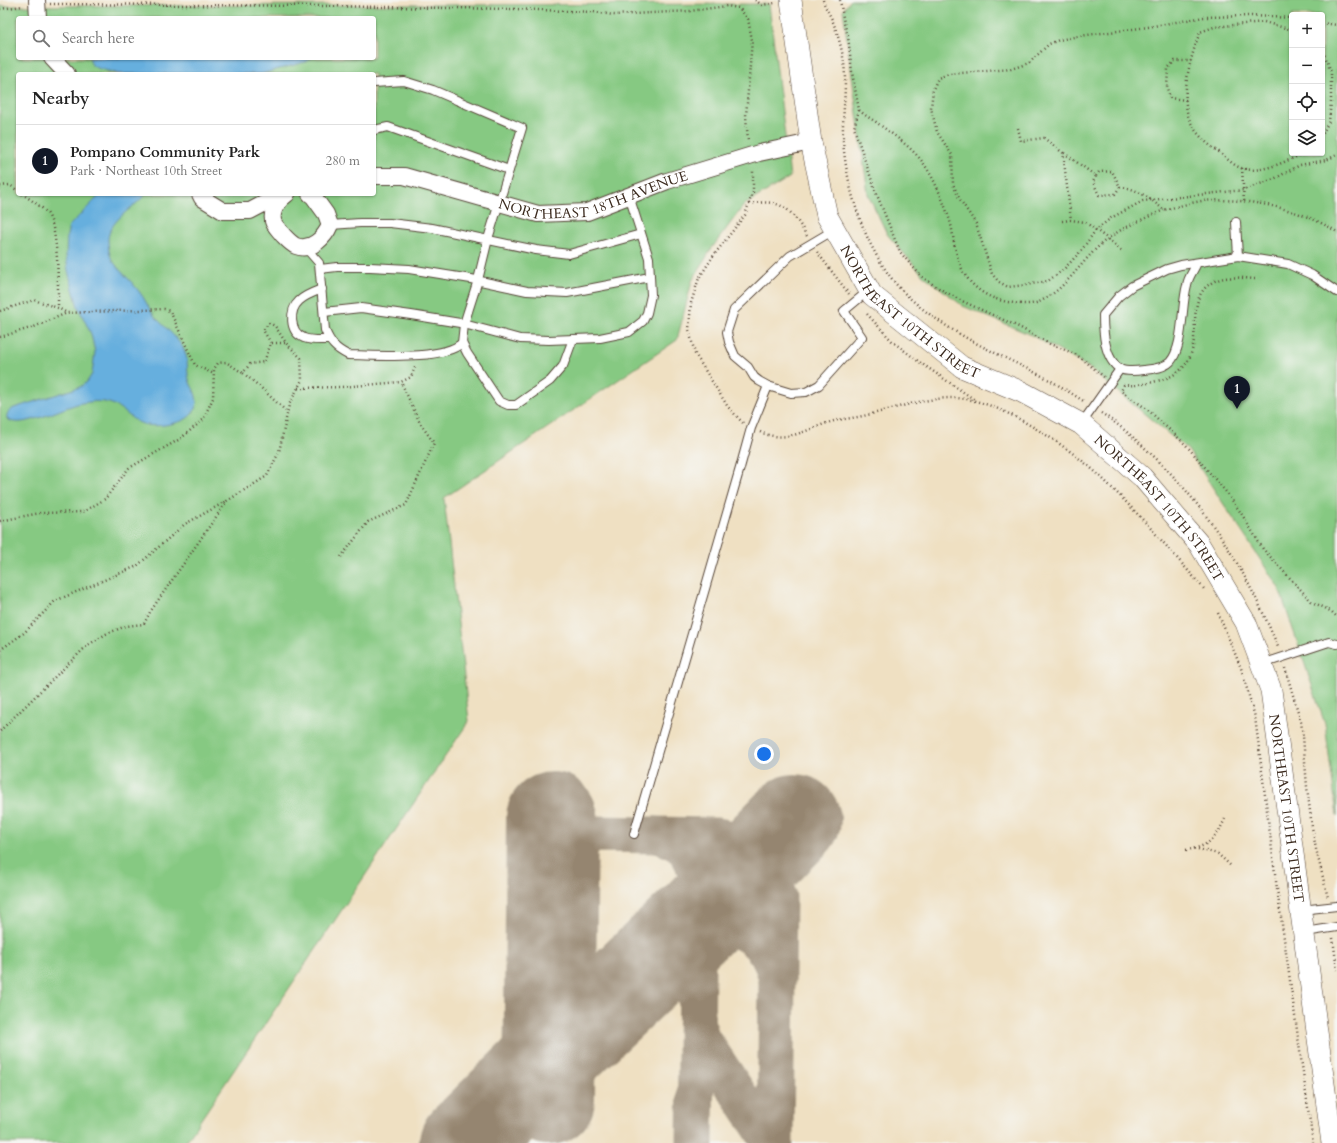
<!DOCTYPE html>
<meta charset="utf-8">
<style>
:root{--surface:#fff;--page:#f6f6f6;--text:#222;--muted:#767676;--line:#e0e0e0;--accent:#111827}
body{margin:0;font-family:Cardo,serif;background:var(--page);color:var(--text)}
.controls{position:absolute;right:12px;top:12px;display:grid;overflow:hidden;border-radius:4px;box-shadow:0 1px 3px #0004}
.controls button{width:36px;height:36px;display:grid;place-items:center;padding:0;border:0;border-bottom:1px solid var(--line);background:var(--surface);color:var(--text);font:20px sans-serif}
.you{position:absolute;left:764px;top:754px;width:14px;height:14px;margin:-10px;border:3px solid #fff;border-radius:50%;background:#1a73e8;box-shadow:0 0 0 6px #1a73e833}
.badge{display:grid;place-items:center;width:26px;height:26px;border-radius:50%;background:var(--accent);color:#fff;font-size:13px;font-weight:700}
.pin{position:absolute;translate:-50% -33px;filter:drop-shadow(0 1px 2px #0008)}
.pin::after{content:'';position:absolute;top:21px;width:14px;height:12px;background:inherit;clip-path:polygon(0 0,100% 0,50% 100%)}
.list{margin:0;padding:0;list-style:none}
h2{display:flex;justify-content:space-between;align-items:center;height:52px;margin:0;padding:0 16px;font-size:17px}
h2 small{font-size:13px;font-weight:400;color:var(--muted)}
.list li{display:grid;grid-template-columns:26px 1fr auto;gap:12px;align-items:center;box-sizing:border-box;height:72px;padding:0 16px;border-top:1px solid var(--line)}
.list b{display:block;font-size:15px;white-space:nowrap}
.list p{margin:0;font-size:13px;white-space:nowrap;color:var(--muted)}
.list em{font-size:13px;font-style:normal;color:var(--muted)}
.icon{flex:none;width:22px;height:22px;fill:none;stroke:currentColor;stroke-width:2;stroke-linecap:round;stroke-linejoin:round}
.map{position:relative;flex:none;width:1337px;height:1143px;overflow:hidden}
.search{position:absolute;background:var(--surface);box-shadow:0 1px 3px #0004;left:16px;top:16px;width:360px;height:44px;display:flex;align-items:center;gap:10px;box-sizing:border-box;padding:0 14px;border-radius:4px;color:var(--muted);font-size:15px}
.panel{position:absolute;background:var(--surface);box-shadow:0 1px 3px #0004;left:16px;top:72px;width:360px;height:124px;border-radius:4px}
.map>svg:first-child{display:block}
.green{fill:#86c982;stroke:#607a50;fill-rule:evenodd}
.water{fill:#66afde;stroke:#506c7e}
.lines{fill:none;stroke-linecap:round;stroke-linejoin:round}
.taxiway{stroke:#958570;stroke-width:37}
.runway{stroke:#958570;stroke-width:92}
.service-casing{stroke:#564537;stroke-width:10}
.minor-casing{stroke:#564537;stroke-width:18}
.tertiary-casing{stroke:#564537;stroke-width:22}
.path{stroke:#564537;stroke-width:2.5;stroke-dasharray:1 3;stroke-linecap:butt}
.service{stroke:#fff;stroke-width:8}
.minor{stroke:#fff;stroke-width:16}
.tertiary{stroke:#fff;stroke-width:21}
.labels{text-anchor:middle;stroke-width:4;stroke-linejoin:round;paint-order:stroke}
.street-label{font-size:14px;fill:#3b2a1e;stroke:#f6f6f2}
</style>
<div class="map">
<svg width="1337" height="1143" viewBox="0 0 1337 1143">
<rect width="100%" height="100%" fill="#f6f6f2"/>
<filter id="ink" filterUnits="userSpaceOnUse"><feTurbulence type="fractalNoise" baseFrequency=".025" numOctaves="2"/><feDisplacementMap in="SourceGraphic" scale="8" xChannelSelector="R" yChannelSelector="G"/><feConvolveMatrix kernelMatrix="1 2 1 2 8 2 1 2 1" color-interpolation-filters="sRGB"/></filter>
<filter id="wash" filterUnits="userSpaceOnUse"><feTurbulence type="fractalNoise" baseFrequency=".012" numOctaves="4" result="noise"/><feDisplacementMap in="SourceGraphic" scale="16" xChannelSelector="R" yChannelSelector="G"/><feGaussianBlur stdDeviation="0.9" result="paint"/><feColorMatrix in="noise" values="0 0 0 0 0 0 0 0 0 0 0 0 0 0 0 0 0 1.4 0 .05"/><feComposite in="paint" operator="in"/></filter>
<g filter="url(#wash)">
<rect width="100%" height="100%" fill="#efe0c2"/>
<g class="green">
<path d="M851,0H1337V816L1325,724L1279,588L1188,450L1088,367L1031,335L963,306L922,274L887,234L868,194L843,10ZM1292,15H1322V153H1292Z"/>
<path d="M769,4L790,177L744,205L712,248L692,281L677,340L444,498L469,721L185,1143H0V6ZM18,18H374V58H18ZM18,74H374V194H18Z"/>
</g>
<g class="water">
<path d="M89,58H312L305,62L261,74H118C112,71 95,69 92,65C91,64 90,59 89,58Z"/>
<path d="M101,194H146C134,208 110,219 108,239C108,246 109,254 112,260C119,271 130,279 138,290C145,298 149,310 156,318C165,327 180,340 185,352C189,362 186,373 190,382C191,386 194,389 195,393C201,409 190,420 175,423C163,426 148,428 136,421C127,415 120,406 109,403C99,400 91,402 82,403C64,406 21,431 7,419C6,413 9,411 14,408L80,387L87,382L92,374L95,352L91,334L78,307L68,271L66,256L67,235L69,226Z"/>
</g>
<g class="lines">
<g class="taxiway">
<path d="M656,835C682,841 692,853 698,879L695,1143"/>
<path d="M551,878C556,856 571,838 594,834L717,836C757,842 771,858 778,897L775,1143"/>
<path d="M697,920C738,927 766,934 777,979"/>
<path d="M697,1025L702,1039L771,1143"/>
</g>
<g class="runway">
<path d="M549,1099L552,818"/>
<path d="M465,1143L549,1060L697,920L795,820"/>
</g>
</g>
</g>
<g filter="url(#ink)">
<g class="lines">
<defs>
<g id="service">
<path d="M374,83L404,81L433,90L522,128L488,239L478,280L464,324L462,343L467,353L499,401L508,405H516L550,381L563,366L573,339"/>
<path d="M374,130L388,127L509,170"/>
<path d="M1236,222L1238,256"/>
<path d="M330,225L360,223H390L432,228L536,250L569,254L641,234"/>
<path d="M834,230L790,256L734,310L727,332L729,342L735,356L748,367L754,377L759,381L768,386L791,393L806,392L819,385L862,337L844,311L868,291"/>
<path d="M305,247L319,263L325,330C330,343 336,349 348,355C375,355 442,361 462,343"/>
<path d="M1197,263C1194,270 1188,277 1187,285C1181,306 1184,347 1170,362C1164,368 1152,369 1144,370C1137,371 1126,372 1120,369C1104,359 1103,331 1103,315L1119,296L1132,286L1167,269L1181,265L1238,256L1288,264L1312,275L1337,292"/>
<path d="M320,269L337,267H370L409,269L471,279L527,291L567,293L650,277"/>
<path d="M322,289C314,292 305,295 299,301C289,310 289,332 304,338C311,341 322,340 329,340"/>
<path d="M324,312L361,308L411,315L460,323L520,339L549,340L600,338L629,332L643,321L647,313L651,295L649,258L629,196"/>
<path d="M1082,423L1120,369"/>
<path d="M1262,664L1329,642L1337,644"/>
<path d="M634,834L740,468L751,428L768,386"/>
<path d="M1301,910L1337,906"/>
<path d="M1305,932L1337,927"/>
</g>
<g id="minor">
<path d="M37,0L38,18"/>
<path d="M52,58L67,74"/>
<path id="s1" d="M374,176H404L538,214L587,212L667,181L759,153L811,142"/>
<path d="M200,194L202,198L223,211H250L269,201L283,197"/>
<path d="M287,194C279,199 271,210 273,221C274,225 279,230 282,234C286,238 291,244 296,246C311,252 325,237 330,225L326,214L313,196L310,194"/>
</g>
<g id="tertiary">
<path id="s2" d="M791,0L811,142L827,216L872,295L962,367L1022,392L1081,424L1142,477L1199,544L1246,623L1271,690L1332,1143"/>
</g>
</defs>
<use href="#service" class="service-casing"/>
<use href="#minor" class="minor-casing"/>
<use href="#tertiary" class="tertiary-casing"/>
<g class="path">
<path d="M755,0L762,5L775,3"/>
<path d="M823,0C825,8 830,14 833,22C838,35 842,49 844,63C847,89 842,115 843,141C847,191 864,245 896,284C909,299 926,312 942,323C972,343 1004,357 1036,373C1053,381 1069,392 1085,402"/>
<path d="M840,0L844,23L848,36L852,72L859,110C864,115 870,118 876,122C892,134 912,147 924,164C935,180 944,202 950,221C953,231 953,241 956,251C962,280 980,297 1008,302C1019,304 1031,306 1041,301C1065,289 1079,265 1098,247C1115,230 1141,220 1164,210"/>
<path d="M50,4L320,6L515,9L593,12L614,15L690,11L727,6L739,8L748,19L752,40L746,116L748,141"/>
<path d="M0,9L23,6"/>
<path d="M1292,18L1252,16L1204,17L1148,27L1079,36L1059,40L1049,44L1029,63L1011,69L949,74L938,78L933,89L931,108L937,132L952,155L953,184L959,198L976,224L992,274L999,282L1008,287L1026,285L1048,281L1064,269L1081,251L1095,231L1111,218L1143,201L1243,190L1274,179L1300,165L1326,160L1337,155"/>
<path d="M1322,23L1337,25"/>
<path d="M1292,30L1264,22L1214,27L1200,32C1191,56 1179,96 1190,121C1196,134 1207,144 1219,152C1224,156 1229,161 1235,165C1255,178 1286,161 1305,153"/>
<path d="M1322,52L1325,56L1331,72V102L1329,121L1322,135"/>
<path d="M1186,100L1170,98L1167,88L1168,68L1175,61H1191"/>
<path d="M859,110L854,128L875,190L900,252L911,265L921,276L935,286L962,301L1019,327L1050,344L1075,354L1085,361L1104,377"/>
<path d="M1018,128L1021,141L1044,138L1063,153L1071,220"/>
<path d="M1064,153L1096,176L1093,182L1099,195L1115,194L1120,187L1112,171L1099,172L1096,176"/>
<path d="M1242,168L1244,202"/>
<path d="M0,186L10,185L18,191"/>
<path d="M1120,187C1136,187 1152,200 1164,210C1176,207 1189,203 1202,201C1246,197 1300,208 1337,232"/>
<path d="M22,194C30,199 41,206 47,213C59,228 58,288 58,308"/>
<path d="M749,204C782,198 791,209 807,236"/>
<path d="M1062,221L1071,220L1085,222L1108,239L1123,252"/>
<path d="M817,252L849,294"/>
<path d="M1255,279C1242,278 1225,275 1213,282C1176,302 1217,361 1164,379C1151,383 1137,386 1124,385L1121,391L1147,409L1186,445L1226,492L1241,513L1263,549L1312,602L1325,608L1332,612L1337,617"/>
<path d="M0,311L34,300L58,308L67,313"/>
<path d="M867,314L893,342L918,361L975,400"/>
<path d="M0,337L34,327L67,313L164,309L170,311L195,365L214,374"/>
<path d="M285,343H271L264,362L250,364L243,373L259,386L287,412"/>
<path d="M298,388L341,387L401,382L411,377L416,365"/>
<path d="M1101,413C1117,423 1132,436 1146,449C1207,505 1247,572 1278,647"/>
<path d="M743,423L728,407L695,354L689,330L691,303L699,278L714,255L745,215L753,192V170"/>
<path d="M760,432C792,446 813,423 844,419C882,415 918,397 956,398C978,399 1000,409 1019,419C1052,437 1085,460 1111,487C1144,519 1174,555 1205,590"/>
<path d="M0,521L40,513L83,512L105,499L129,468L180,439L203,420L213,398L214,369L218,363L226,362L243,373"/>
<path d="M341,557L368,522L406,505L434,443L420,423L401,382"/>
<path d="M1218,613L1241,668L1255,717L1277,889L1313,1143"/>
<path d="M0,650L24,633L55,601L137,566L185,524L227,501"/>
<path d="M1285,668L1301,722L1303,736L1307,787L1312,827L1316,849L1328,898"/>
<path d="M0,731L66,666L88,645L106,634L126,626L144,624L150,612L227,501L267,476L279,452L289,405L302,380L301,358L286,343L275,326L269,323L263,330L271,343"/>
<path d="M1198,849L1218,854L1232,867"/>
<path d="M1186,850C1208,847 1216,839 1225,819"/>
<path d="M1333,938L1337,970"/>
</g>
<use href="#service" class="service"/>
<use href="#minor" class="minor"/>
<use href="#tertiary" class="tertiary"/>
</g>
</g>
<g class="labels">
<g class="street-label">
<text dy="5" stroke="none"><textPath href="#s1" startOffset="227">NORTHEAST 18TH AVENUE</textPath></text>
<text dy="5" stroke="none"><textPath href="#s2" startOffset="349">NORTHEAST 10TH STREET</textPath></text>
<text dy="5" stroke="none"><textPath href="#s2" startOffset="673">NORTHEAST 10TH STREET</textPath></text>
<text dy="5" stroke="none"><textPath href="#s2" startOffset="1009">NORTHEAST 10TH STREET</textPath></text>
</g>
</g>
</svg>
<div class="controls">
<button>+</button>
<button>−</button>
<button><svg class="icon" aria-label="locate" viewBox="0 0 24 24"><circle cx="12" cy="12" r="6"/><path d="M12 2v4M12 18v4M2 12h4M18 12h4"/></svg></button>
<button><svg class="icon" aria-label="layers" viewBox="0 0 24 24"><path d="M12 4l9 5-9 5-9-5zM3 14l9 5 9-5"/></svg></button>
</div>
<div class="you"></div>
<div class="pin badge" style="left:1237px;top:409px">1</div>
<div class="search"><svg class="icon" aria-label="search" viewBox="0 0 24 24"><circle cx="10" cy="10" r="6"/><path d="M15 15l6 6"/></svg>Search here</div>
<section class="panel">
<h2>Nearby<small></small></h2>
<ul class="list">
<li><span class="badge">1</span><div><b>Pompano Community Park</b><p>Park · Northeast 10th Street</p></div><em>280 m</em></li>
</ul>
</section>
</div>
